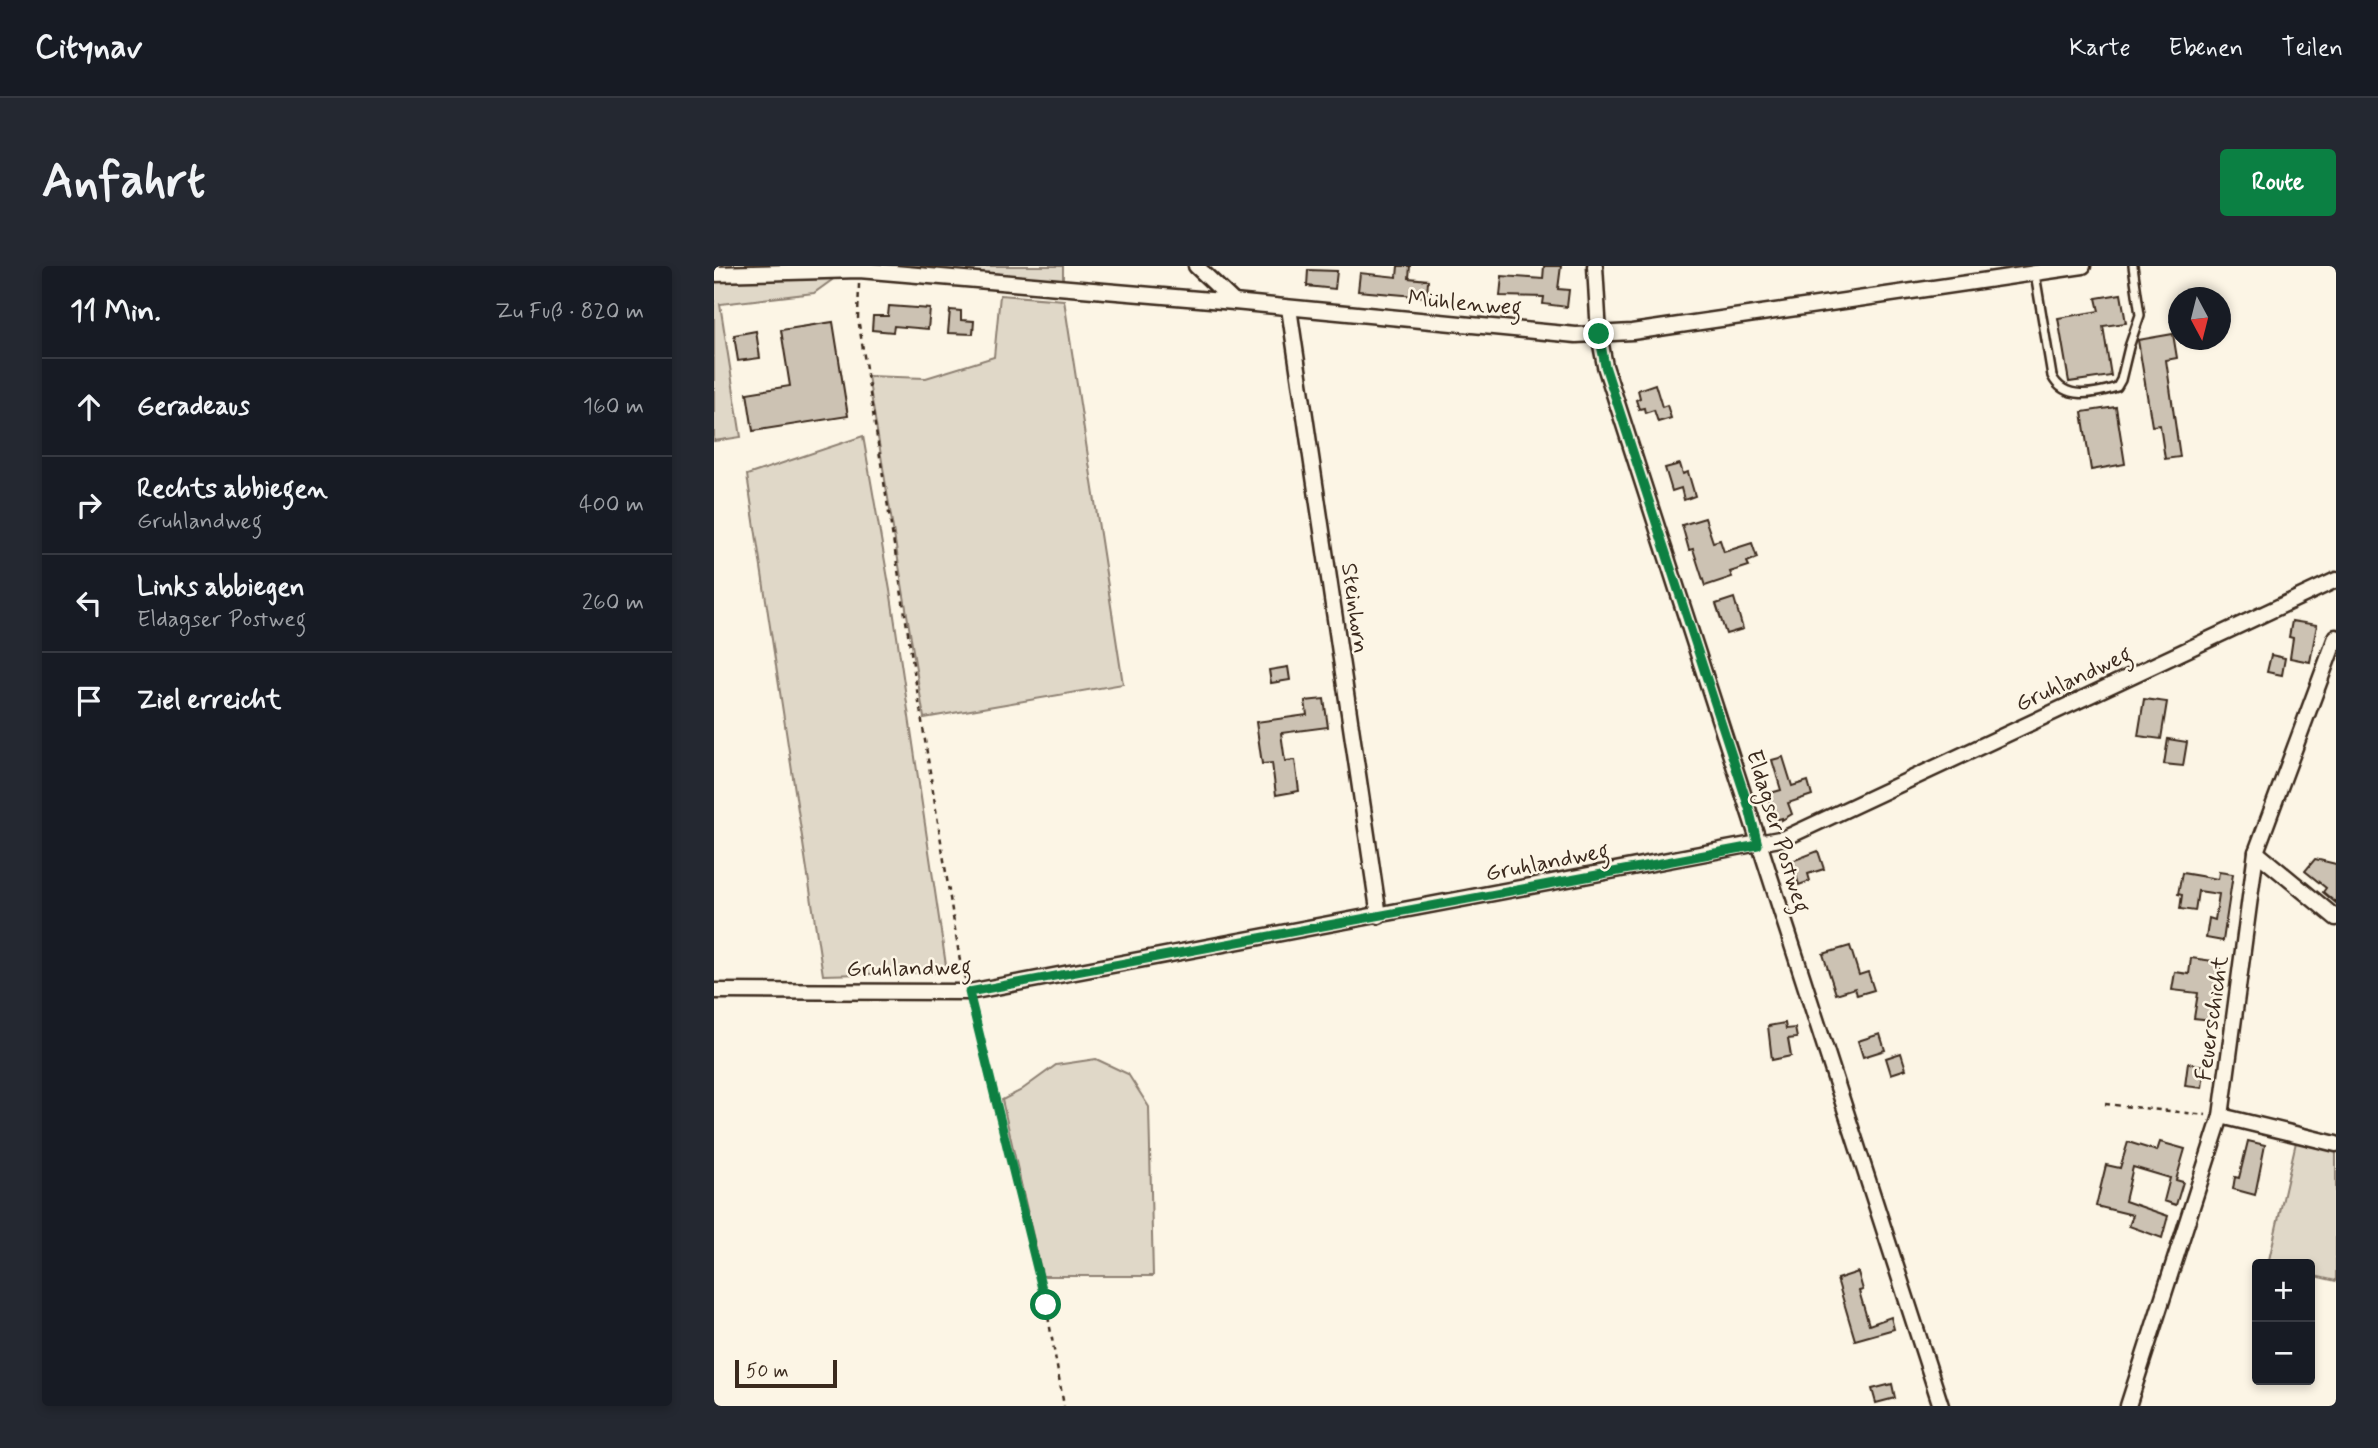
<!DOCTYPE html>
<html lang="de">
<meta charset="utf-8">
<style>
:root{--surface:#171b24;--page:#242831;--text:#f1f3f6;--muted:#9ea1a6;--line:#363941;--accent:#0b8043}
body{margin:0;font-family:Mynerve,sans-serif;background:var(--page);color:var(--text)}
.controls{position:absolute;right:21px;bottom:21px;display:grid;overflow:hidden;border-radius:7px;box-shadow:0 4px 10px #0003}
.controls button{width:63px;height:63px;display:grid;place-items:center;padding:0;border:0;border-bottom:2px solid var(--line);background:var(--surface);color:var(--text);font:35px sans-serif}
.compass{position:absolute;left:1454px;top:21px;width:63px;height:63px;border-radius:50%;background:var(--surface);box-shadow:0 4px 10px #0003;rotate:173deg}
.scale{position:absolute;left:21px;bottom:18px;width:102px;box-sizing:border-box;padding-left:7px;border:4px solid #3b2a1e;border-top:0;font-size:19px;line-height:24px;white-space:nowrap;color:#3b2a1e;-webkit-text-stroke:5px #fcf5e5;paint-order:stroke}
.stop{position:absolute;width:21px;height:21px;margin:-16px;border:5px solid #0b8043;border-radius:50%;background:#fff}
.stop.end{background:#0b8043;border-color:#fff;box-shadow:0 2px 7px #0008}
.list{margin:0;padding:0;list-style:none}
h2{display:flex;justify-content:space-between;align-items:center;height:91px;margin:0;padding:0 28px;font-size:30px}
h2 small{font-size:23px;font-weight:400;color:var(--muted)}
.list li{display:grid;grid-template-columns:46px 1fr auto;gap:21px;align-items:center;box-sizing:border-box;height:98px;padding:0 28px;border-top:2px solid var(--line)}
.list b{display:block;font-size:26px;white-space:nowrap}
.list p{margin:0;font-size:23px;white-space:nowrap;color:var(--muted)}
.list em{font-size:23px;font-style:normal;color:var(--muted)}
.icon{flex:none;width:38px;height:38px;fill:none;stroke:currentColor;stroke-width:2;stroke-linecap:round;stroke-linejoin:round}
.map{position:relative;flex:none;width:1622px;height:1140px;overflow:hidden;border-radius:7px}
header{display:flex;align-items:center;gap:42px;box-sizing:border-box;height:98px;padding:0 35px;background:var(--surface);border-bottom:2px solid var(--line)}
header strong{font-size:33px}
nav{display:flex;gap:38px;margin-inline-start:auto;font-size:24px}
.intro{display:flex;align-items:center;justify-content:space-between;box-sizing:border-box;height:168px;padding:0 42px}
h1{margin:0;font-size:49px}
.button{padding:18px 32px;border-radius:7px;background:var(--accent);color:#fff;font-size:24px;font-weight:700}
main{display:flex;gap:42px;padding:0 42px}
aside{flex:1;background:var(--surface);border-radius:7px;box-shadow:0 4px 10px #0003}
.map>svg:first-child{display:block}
.green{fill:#e0d8c8;stroke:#8e8173;stroke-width:2}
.building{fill:#ccc2b3;stroke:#3b2a1e;stroke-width:2}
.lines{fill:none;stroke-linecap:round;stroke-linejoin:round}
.service-casing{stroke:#3b2a1e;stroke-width:12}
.minor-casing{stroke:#3b2a1e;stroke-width:19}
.path{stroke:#3b2a1e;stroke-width:2.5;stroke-dasharray:5 5;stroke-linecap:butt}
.service{stroke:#fcf5e5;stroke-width:7}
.minor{stroke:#fcf5e5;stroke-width:14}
.route{stroke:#0b8043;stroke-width:9}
.labels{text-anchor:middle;stroke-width:5;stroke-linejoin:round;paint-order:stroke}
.street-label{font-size:23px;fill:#3b2a1e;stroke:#fcf5e5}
</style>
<header>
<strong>Citynav</strong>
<nav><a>Karte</a><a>Ebenen</a><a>Teilen</a></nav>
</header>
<div class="intro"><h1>Anfahrt</h1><a class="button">Route</a></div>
<main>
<aside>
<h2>11 Min.<small>Zu Fuß · 820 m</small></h2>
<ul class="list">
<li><svg class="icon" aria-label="ahead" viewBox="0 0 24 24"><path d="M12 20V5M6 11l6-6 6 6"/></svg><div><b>Geradeaus</b></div><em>160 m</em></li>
<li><svg class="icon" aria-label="right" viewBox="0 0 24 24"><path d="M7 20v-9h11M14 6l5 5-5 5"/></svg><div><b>Rechts abbiegen</b><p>Gruhlandweg</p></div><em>400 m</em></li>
<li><svg class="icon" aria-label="left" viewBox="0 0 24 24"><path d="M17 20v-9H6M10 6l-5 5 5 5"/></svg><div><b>Links abbiegen</b><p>Eldagser Postweg</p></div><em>260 m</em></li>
<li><svg class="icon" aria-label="arrive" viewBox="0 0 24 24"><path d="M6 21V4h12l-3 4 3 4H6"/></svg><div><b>Ziel erreicht</b></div></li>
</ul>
</aside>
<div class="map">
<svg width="1622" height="1140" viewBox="0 0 1622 1140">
<rect width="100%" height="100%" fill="#fcf5e5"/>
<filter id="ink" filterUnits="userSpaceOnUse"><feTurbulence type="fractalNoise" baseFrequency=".0143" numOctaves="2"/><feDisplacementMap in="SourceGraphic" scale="14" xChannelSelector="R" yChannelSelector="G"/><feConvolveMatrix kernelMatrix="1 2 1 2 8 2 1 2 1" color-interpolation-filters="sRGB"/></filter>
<g filter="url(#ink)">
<g class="green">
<path d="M183,0H349V15Z"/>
<path d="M125,9L100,27L6,38L27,171L0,175V12Z"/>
<path d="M286,29L350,34L409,418L210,452L154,110L212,112L280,91Z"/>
<path d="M149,170L177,330L233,706L109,709L33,209Z"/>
<path d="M382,793L414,808L435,841L439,1010H328L288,834L306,825L342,799Z"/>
<path d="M1582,876L1622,886V1015L1596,1009V998H1554Z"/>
</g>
<g class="building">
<path d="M684,0H696L695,12L714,14L713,31L644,25L646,7L683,11Z"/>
<path d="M830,0H847L844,23L855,24L853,41L829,38L830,31L786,30L788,10L829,13Z"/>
<path d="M594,4L623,5L621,23L593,20Z"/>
<path d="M1407,28L1412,57L1389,60L1397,110L1355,116L1344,52L1385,45L1382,32Z"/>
<path d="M175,40L216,43L214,63L180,60L179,66L158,64L159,50H174Z"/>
<path d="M236,44L247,45V54L260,55L259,68L234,67Z"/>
<path d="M119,56L134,150L39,165L33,127L76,120L67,64Z"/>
<path d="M42,65L46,92L24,95L20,69Z"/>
<path d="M1459,68L1463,92L1452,94L1466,191L1451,193L1446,159L1438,160L1424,74Z"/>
<path d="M941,118L948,141L953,139L957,152L944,156L940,144L931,147L930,142L925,143L922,134L926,132L924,124Z"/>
<path d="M1402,141L1411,198L1377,204L1368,146Z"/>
<path d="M966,198L969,208L974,206L981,230L970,234L967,222L958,225L951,202Z"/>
<path d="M991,252L999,276L1006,274L1010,286L1038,277L1043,292L1033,296L1035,300L1016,306L1018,311L991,320L979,283L975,284L968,259Z"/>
<path d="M1020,332L1029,363L1012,368L1002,338Z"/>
<path d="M1578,355L1603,359L1596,396L1576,392L1579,372L1575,371Z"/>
<path d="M1557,389L1571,392L1568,409L1553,406Z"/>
<path d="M574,401L576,414L557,417L555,404Z"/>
<path d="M610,433L614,461L567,467L571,495L581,494L585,525L562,529L558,497L548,498L542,456L593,449L591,435Z"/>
<path d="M1430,433L1453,436L1447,473L1424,470Z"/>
<path d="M1454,473L1473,476L1469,500L1450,498Z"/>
<path d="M1069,491L1078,520L1094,515L1098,529L1074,537L1078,548L1068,554V552L1061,554L1053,528L1067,524L1058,494Z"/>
<path d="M1104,585L1110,603L1094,608L1096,615L1085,619L1078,595Z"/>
<path d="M1601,593L1622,598V637L1609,626L1612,622L1591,605Z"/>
<path d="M1505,606L1519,608L1509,675L1492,672L1495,652L1501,654L1505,628L1484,625L1481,645L1466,643L1468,629L1464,628L1468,607L1504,613Z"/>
<path d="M1136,680L1145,709L1154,706L1160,724L1143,729L1141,722L1122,728L1109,688Z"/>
<path d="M1477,692L1507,696L1498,754L1480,752L1484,727L1458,724L1461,706L1475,708Z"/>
<path d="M1071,757L1072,763L1081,762L1083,772L1074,773L1077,790L1058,794L1054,760Z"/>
<path d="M1166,768L1171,784L1149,791L1144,775Z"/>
<path d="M1187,787L1192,803L1177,808L1172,792Z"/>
<path d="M1474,797L1491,800L1488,822L1471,820Z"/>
<path d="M1534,875L1551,879L1541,929L1519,923L1521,911L1525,912Z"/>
<path d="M1414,876L1443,885L1446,876L1471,883L1462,914L1469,916L1462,939L1450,935L1456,912L1419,901L1411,935L1454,950L1448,972L1415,960L1419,949L1382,940L1392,899L1406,902Z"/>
<path d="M1144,1006L1149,1024L1145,1025L1155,1059L1177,1051L1180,1063L1141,1074L1123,1013Z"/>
<path d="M1178,1118L1181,1132L1162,1137L1158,1123Z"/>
</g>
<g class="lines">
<defs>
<path id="service" d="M1321,8L1338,110C1350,135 1381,128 1403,121L1407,114L1415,81L1426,49L1419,0"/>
<g id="minor">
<path d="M482,0L520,36"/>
<path d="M881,0L885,68L891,100L1227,1140"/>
<path d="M0,8L145,4L520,36L862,69L918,66L1369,0"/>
<path d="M575,42L665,650"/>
<path d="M1542,586L1622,652"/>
<path d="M0,725L255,726L1071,572L1622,314"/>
<path d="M1507,850L1622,878"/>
<path d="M1414,1140L1507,850L1542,586L1622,371"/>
</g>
</defs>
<use href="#service" class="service-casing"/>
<use href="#minor" class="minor-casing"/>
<g class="path">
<path d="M145,18L144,52L246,695L251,713"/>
<path d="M259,740L332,1039L350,1140"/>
<path d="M1391,838L1492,849"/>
</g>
<use href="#service" class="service"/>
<use href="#minor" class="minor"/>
</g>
</g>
<g class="lines" filter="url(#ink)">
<path class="route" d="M332,1039L255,726L1044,579L1035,542L891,100L885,68"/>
</g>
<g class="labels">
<g class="street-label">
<text transform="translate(751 36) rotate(5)" y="8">Mühlenweg</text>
<text transform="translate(642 342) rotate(82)" y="8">Steinhorn</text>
<text transform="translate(1359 412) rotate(-25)" y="8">Gruhlandweg</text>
<text transform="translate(1065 565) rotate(73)" y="8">Eldagser Postweg</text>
<text transform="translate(833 595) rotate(-11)" y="8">Gruhlandweg</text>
<text transform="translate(195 701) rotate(-1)" y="8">Gruhlandweg</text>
<text transform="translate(1497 752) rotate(-82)" y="8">Feuerschicht</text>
</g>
</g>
</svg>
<div class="controls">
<button>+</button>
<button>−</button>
</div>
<svg class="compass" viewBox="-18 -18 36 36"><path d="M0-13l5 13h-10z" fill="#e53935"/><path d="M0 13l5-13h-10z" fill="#9ea1a6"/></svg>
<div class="scale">50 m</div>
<div class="stop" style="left:332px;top:1039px"></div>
<div class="stop end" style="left:885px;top:68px"></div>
</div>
</main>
